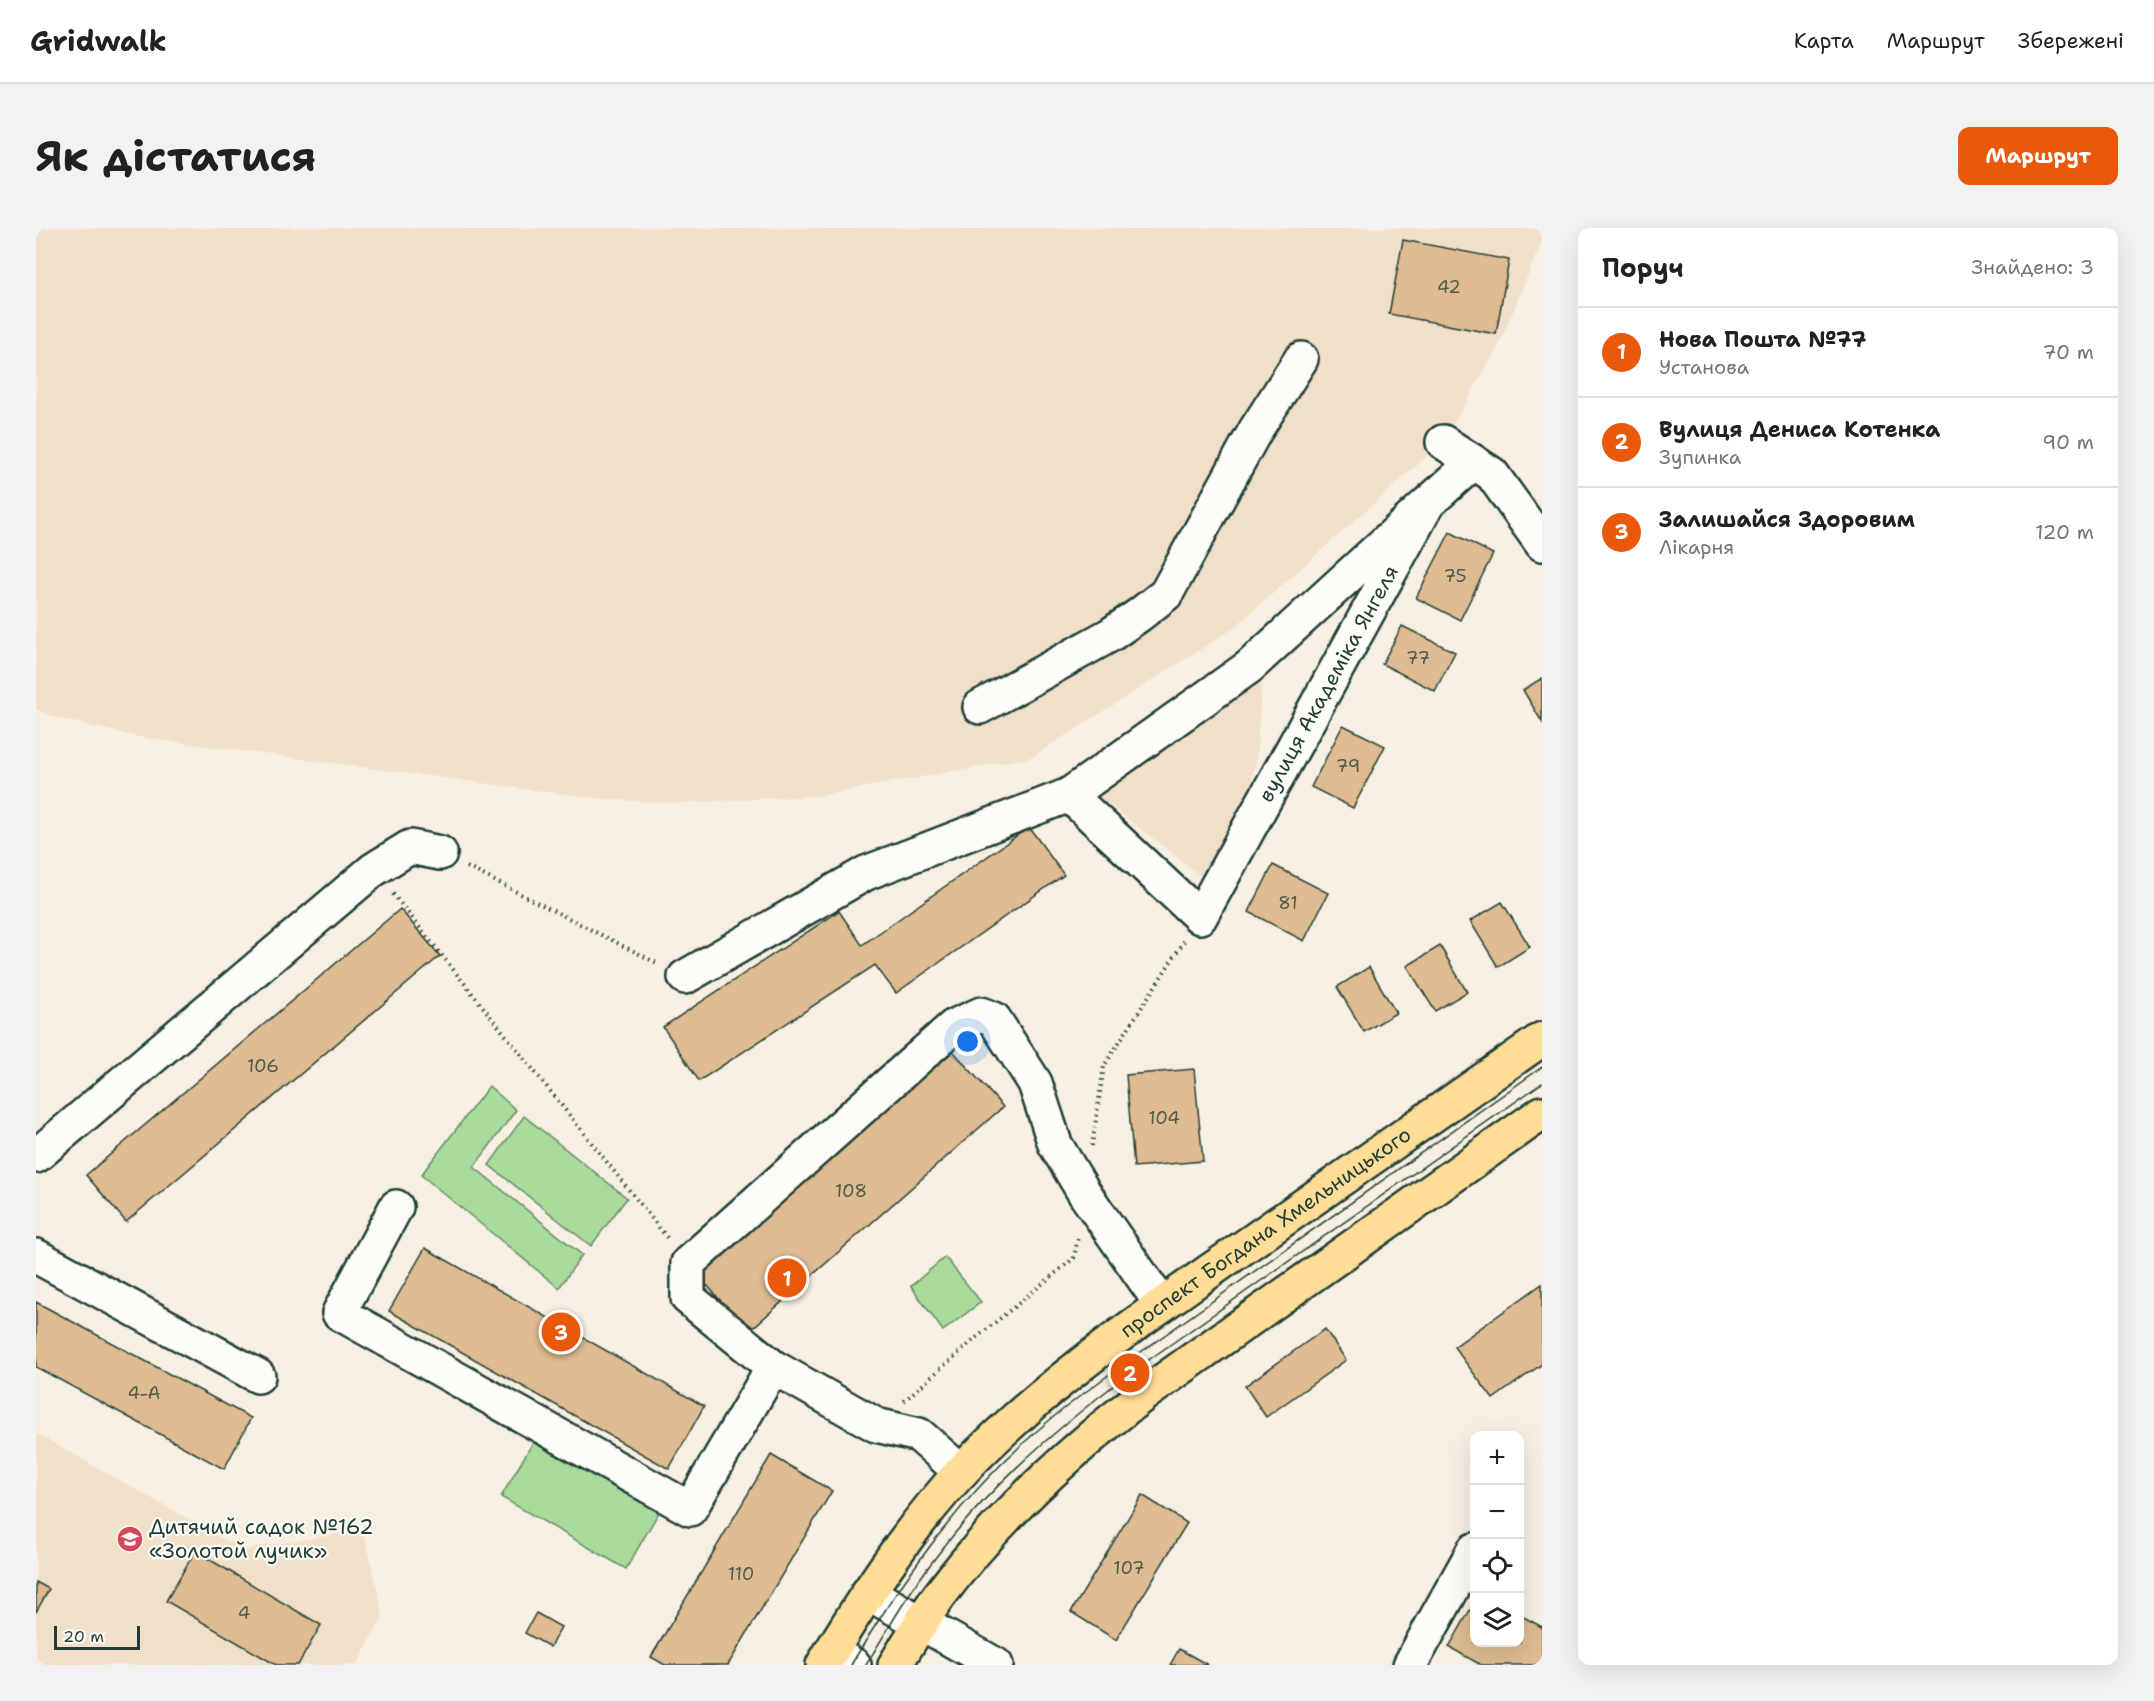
<!DOCTYPE html>
<html lang="uk">
<meta charset="utf-8">
<style>
:root{--surface:#fff;--page:#f2f2f2;--text:#202124;--muted:#757577;--line:#e0e0e0;--accent:#ea580c}
body{margin:0;font-family:"Shantell Sans",sans-serif;background:var(--page);color:var(--text)}
.controls{position:absolute;right:18px;bottom:18px;display:grid;overflow:hidden;border-radius:12px;box-shadow:0 6px 24px #0002}
.controls button{width:54px;height:54px;display:grid;place-items:center;padding:0;border:0;border-bottom:2px solid var(--line);background:var(--surface);color:var(--text);font:30px sans-serif}
.scale{position:absolute;left:18px;bottom:15px;width:86px;box-sizing:border-box;padding-left:6px;border:3px solid #1f3d34;border-top:0;font-size:16px;line-height:21px;white-space:nowrap;color:#1f3d34;-webkit-text-stroke:4px #fdfcf7;paint-order:stroke}
.you{position:absolute;left:932px;top:814px;width:21px;height:21px;margin:-15px;border:4px solid #fff;border-radius:50%;background:#1a73e8;box-shadow:0 0 0 9px #1a73e833}
.badge{display:grid;place-items:center;width:39px;height:39px;border-radius:50%;background:var(--accent);color:#fff;font-size:20px;font-weight:700}
.pin{position:absolute;translate:-50% -50%;border:3px solid #fff;box-shadow:0 2px 6px #0006}
.list{margin:0;padding:0;list-style:none}
h2{display:flex;justify-content:space-between;align-items:center;height:78px;margin:0;padding:0 24px;font-size:26px}
h2 small{font-size:20px;font-weight:400;color:var(--muted)}
.list li{display:grid;grid-template-columns:39px 1fr auto;gap:18px;align-items:center;box-sizing:border-box;height:90px;padding:0 24px;border-top:2px solid var(--line)}
.list b{display:block;font-size:22px;white-space:nowrap}
.list p{margin:0;font-size:20px;white-space:nowrap;color:var(--muted)}
.list em{font-size:20px;font-style:normal;color:var(--muted)}
.icon{flex:none;width:33px;height:33px;fill:none;stroke:currentColor;stroke-width:2;stroke-linecap:round;stroke-linejoin:round}
.map{position:relative;flex:none;width:1506px;height:1437px;overflow:hidden;border-radius:12px}
header{display:flex;align-items:center;gap:36px;box-sizing:border-box;height:84px;padding:0 30px;background:var(--surface);border-bottom:2px solid var(--line)}
header strong{font-size:28px}
nav{display:flex;gap:33px;margin-inline-start:auto;font-size:21px}
.intro{display:flex;align-items:center;justify-content:space-between;box-sizing:border-box;height:144px;padding:0 36px}
h1{margin:0;font-size:42px}
.button{padding:15px 27px;border-radius:12px;background:var(--accent);color:#fff;font-size:21px;font-weight:700}
main{display:flex;gap:36px;padding:0 36px}
aside{flex:1;background:var(--surface);border-radius:12px;box-shadow:0 6px 24px #0002}
.map>svg:first-child{display:block}
.built{fill:#f0dfc9}
.green{fill:#a8da9c;stroke:#648c68;stroke-width:1.5}
.building{fill:#debb90;stroke:#1f3d34;stroke-width:1.5}
.lines{fill:none;stroke-linecap:round;stroke-linejoin:round}
.minor-casing{stroke:#1f3d34;stroke-width:38}
.major-casing{stroke:#1f3d34;stroke-width:38}
.path{stroke:#1f3d34;stroke-width:4;stroke-dasharray:1.5 4.5;stroke-linecap:butt}
.minor{stroke:#fdfcf7;stroke-width:33}
.major{stroke:#ffdd96;stroke-width:33}
.tram{stroke:#1f3d34;stroke-width:1.5}
.labels{text-anchor:middle;stroke-width:4.5;stroke-linejoin:round;paint-order:stroke}
.number-label{font-size:18px;fill:#4f5c4b}
.street-label{font-size:21px;fill:#1f3d34;stroke:#fdfcf7}
.poi-label{font-size:21px;fill:#1f3d34;stroke:#fdfcf7;text-anchor:start}
</style>
<header>
<strong>Gridwalk</strong>
<nav><a>Карта</a><a>Маршрут</a><a>Збережені</a></nav>
</header>
<div class="intro"><h1>Як дістатися</h1><a class="button">Маршрут</a></div>
<main>
<div class="map">
<svg width="1506" height="1437" viewBox="0 0 1506 1437">
<rect width="100%" height="100%" fill="#f7efe2"/>
<filter id="ink" filterUnits="userSpaceOnUse"><feTurbulence type="fractalNoise" baseFrequency=".0167" numOctaves="2"/><feDisplacementMap in="SourceGraphic" scale="12" xChannelSelector="R" yChannelSelector="G"/><feConvolveMatrix kernelMatrix="1 2 1 2 8 2 1 2 1" color-interpolation-filters="sRGB"/></filter>
<g filter="url(#ink)">
<g class="built">
<path d="M0,0H1506V13L1463,117L1407,214L1199,399L996,529L781,568L638,575L565,571L102,509L24,491L0,481Z"/>
<path d="M1226,450L1220,533L1208,582L1169,651L1060,566Z"/>
<path d="M0,1205L207,1322L327,1301L347,1387L321,1437H0Z"/>
</g>
<g class="green">
<path d="M453,858L480,882L438,939L546,1027L523,1060L385,947Z"/>
<path d="M488,888L591,970L555,1018L453,937Z"/>
<path d="M909,1029L945,1074L907,1103L875,1058Z"/>
<path d="M503,1204L627,1277L590,1341L465,1269Z"/>
</g>
<g class="building">
<path d="M1367,12L1473,32L1460,106L1353,86Z"/>
<path d="M1414,304L1457,326L1424,392L1380,370Z"/>
<path d="M1366,398L1419,424L1399,463L1346,436Z"/>
<path d="M1506,450V494L1487,462Z"/>
<path d="M1307,497L1349,518L1317,580L1275,559Z"/>
<path d="M993,599L1028,647L860,765L839,737L663,853L627,799L803,683L826,717Z"/>
<path d="M1237,637L1292,665L1268,713L1213,684Z"/>
<path d="M1466,674L1494,719L1462,739L1434,693Z"/>
<path d="M364,681L404,728L90,994L50,947Z"/>
<path d="M1404,718L1431,764L1399,783L1371,738Z"/>
<path d="M1333,739L1360,785L1328,804L1301,759Z"/>
<path d="M917,823L967,879L712,1104L662,1047Z"/>
<path d="M1158,841L1167,933L1098,939L1090,847Z"/>
<path d="M389,1020L668,1178L633,1241L353,1083Z"/>
<path d="M1506,1056V1136L1457,1171L1418,1119Z"/>
<path d="M0,1074L215,1190L188,1241L0,1139Z"/>
<path d="M1289,1101L1310,1132L1230,1189L1209,1158Z"/>
<path d="M735,1227L796,1263L692,1437H629L615,1429Z"/>
<path d="M1106,1267L1151,1295L1080,1412L1035,1384Z"/>
<path d="M159,1323L285,1397L262,1437H240L130,1373Z"/>
<path d="M0,1354L13,1361L0,1384Z"/>
<path d="M1438,1375V1414H1484V1387L1506,1399V1437H1445L1413,1419Z"/>
<path d="M500,1385L525,1399L514,1419L489,1405Z"/>
<path d="M1143,1421L1172,1437H1134Z"/>
</g>
<g class="lines">
<defs>
<g id="minor">
<path d="M1407,214L1456,246L1506,316"/>
<path id="s1" d="M1392,275L1213,439L1033,567L1164,689L1392,275L1438,234"/>
<path d="M944,479L1074,407L1103,387L1130,366L1219,203L1265,131"/>
<path d="M649,749L830,645L1033,567"/>
<path d="M0,928L337,642L374,619L404,625"/>
<path d="M360,979L303,1085L654,1281L737,1139"/>
<path d="M0,1028L222,1148"/>
<path d="M925,1244L883,1207L840,1197L737,1139L652,1070V1035L918,798L945,786L958,791L999,855L1019,916L1049,966L1126,1077"/>
<path d="M832,1365L960,1437"/>
<path d="M795,1424L818,1437"/>
<path d="M1374,1437L1438,1322"/>
</g>
<g id="major">
<path id="s2" d="M787,1437C828,1369 871,1303 925,1244C1006,1158 1104,1092 1201,1024C1302,953 1404,882 1506,811"/>
<path d="M859,1437C873,1414 887,1390 903,1368C962,1289 1034,1223 1111,1164L1506,885"/>
</g>
</defs>
<use href="#minor" class="minor-casing"/>
<use href="#major" class="major-casing"/>
<g class="path">
<path d="M431,639L623,736"/>
<path d="M357,666L633,1012"/>
<path d="M1056,918L1068,838L1148,713"/>
<path d="M868,1173L934,1115L1038,1030L1042,1008"/>
</g>
<use href="#minor" class="minor"/>
<use href="#major" class="major"/>
<g class="tram">
<path d="M815,1437C864,1355 919,1276 991,1212C1021,1184 1054,1160 1088,1136L1506,839"/>
<path d="M830,1437C848,1408 864,1379 883,1352C942,1268 1013,1206 1094,1145L1506,855"/>
</g>
</g>
</g>
<defs>
<symbol id="school-disc" viewBox="-11 -11 22 22"><circle r="9.5" fill="#d1495b" stroke="#fdfcf7"/><path d="M0-5L7-2L0 1L-7-2ZM-4 1L0 2.5L4 1V4Q0 6-4 4Z" fill="#fff"/></symbol>
</defs>
<g fill-rule="evenodd">
<use href="#school-disc" x="79" y="1296" width="30" height="30"/>
</g>
<g class="labels">
<g class="number-label">
<text x="1413" y="65">42</text>
<text x="1419" y="354">75</text>
<text x="1382" y="436">77</text>
<text x="1312" y="544">79</text>
<text x="1252" y="681">81</text>
<text x="227" y="844">106</text>
<text x="1128" y="896">104</text>
<text x="815" y="969">108</text>
<text x="108" y="1171">4-А</text>
<text x="1093" y="1346">107</text>
<text x="705" y="1352">110</text>
<text x="208" y="1391">4</text>
</g>
<g class="street-label">
<text dy="7" stroke="none"><textPath href="#s1" startOffset="909">вулиця Академіка Янгеля</textPath></text>
<text dy="7" stroke="none"><textPath href="#s2" startOffset="626">проспект Богдана Хмельницького</textPath></text>
</g>
<g class="poi-label">
<text x="113" y="1306">Дитячий садок №162<tspan x="113" dy="24">«Золотой лучик»</tspan></text>
</g>
</g>
</svg>
<div class="controls">
<button>+</button>
<button>−</button>
<button><svg class="icon" aria-label="locate" viewBox="0 0 24 24"><circle cx="12" cy="12" r="6"/><path d="M12 2v4M12 18v4M2 12h4M18 12h4"/></svg></button>
<button><svg class="icon" aria-label="layers" viewBox="0 0 24 24"><path d="M12 4l9 5-9 5-9-5zM3 14l9 5 9-5"/></svg></button>
</div>
<div class="scale">20 m</div>
<div class="you"></div>
<div class="pin badge" style="left:751px;top:1050px">1</div>
<div class="pin badge" style="left:1094px;top:1145px">2</div>
<div class="pin badge" style="left:525px;top:1104px">3</div>
</div>
<aside>
<h2>Поруч<small>Знайдено: 3</small></h2>
<ul class="list">
<li><span class="badge">1</span><div><b>Нова Пошта №77</b><p>Установа</p></div><em>70 m</em></li>
<li><span class="badge">2</span><div><b>Вулиця Дениса Котенка</b><p>Зупинка</p></div><em>90 m</em></li>
<li><span class="badge">3</span><div><b>Залишайся Здоровим</b><p>Лікарня</p></div><em>120 m</em></li>
</ul>
</aside>
</main>
